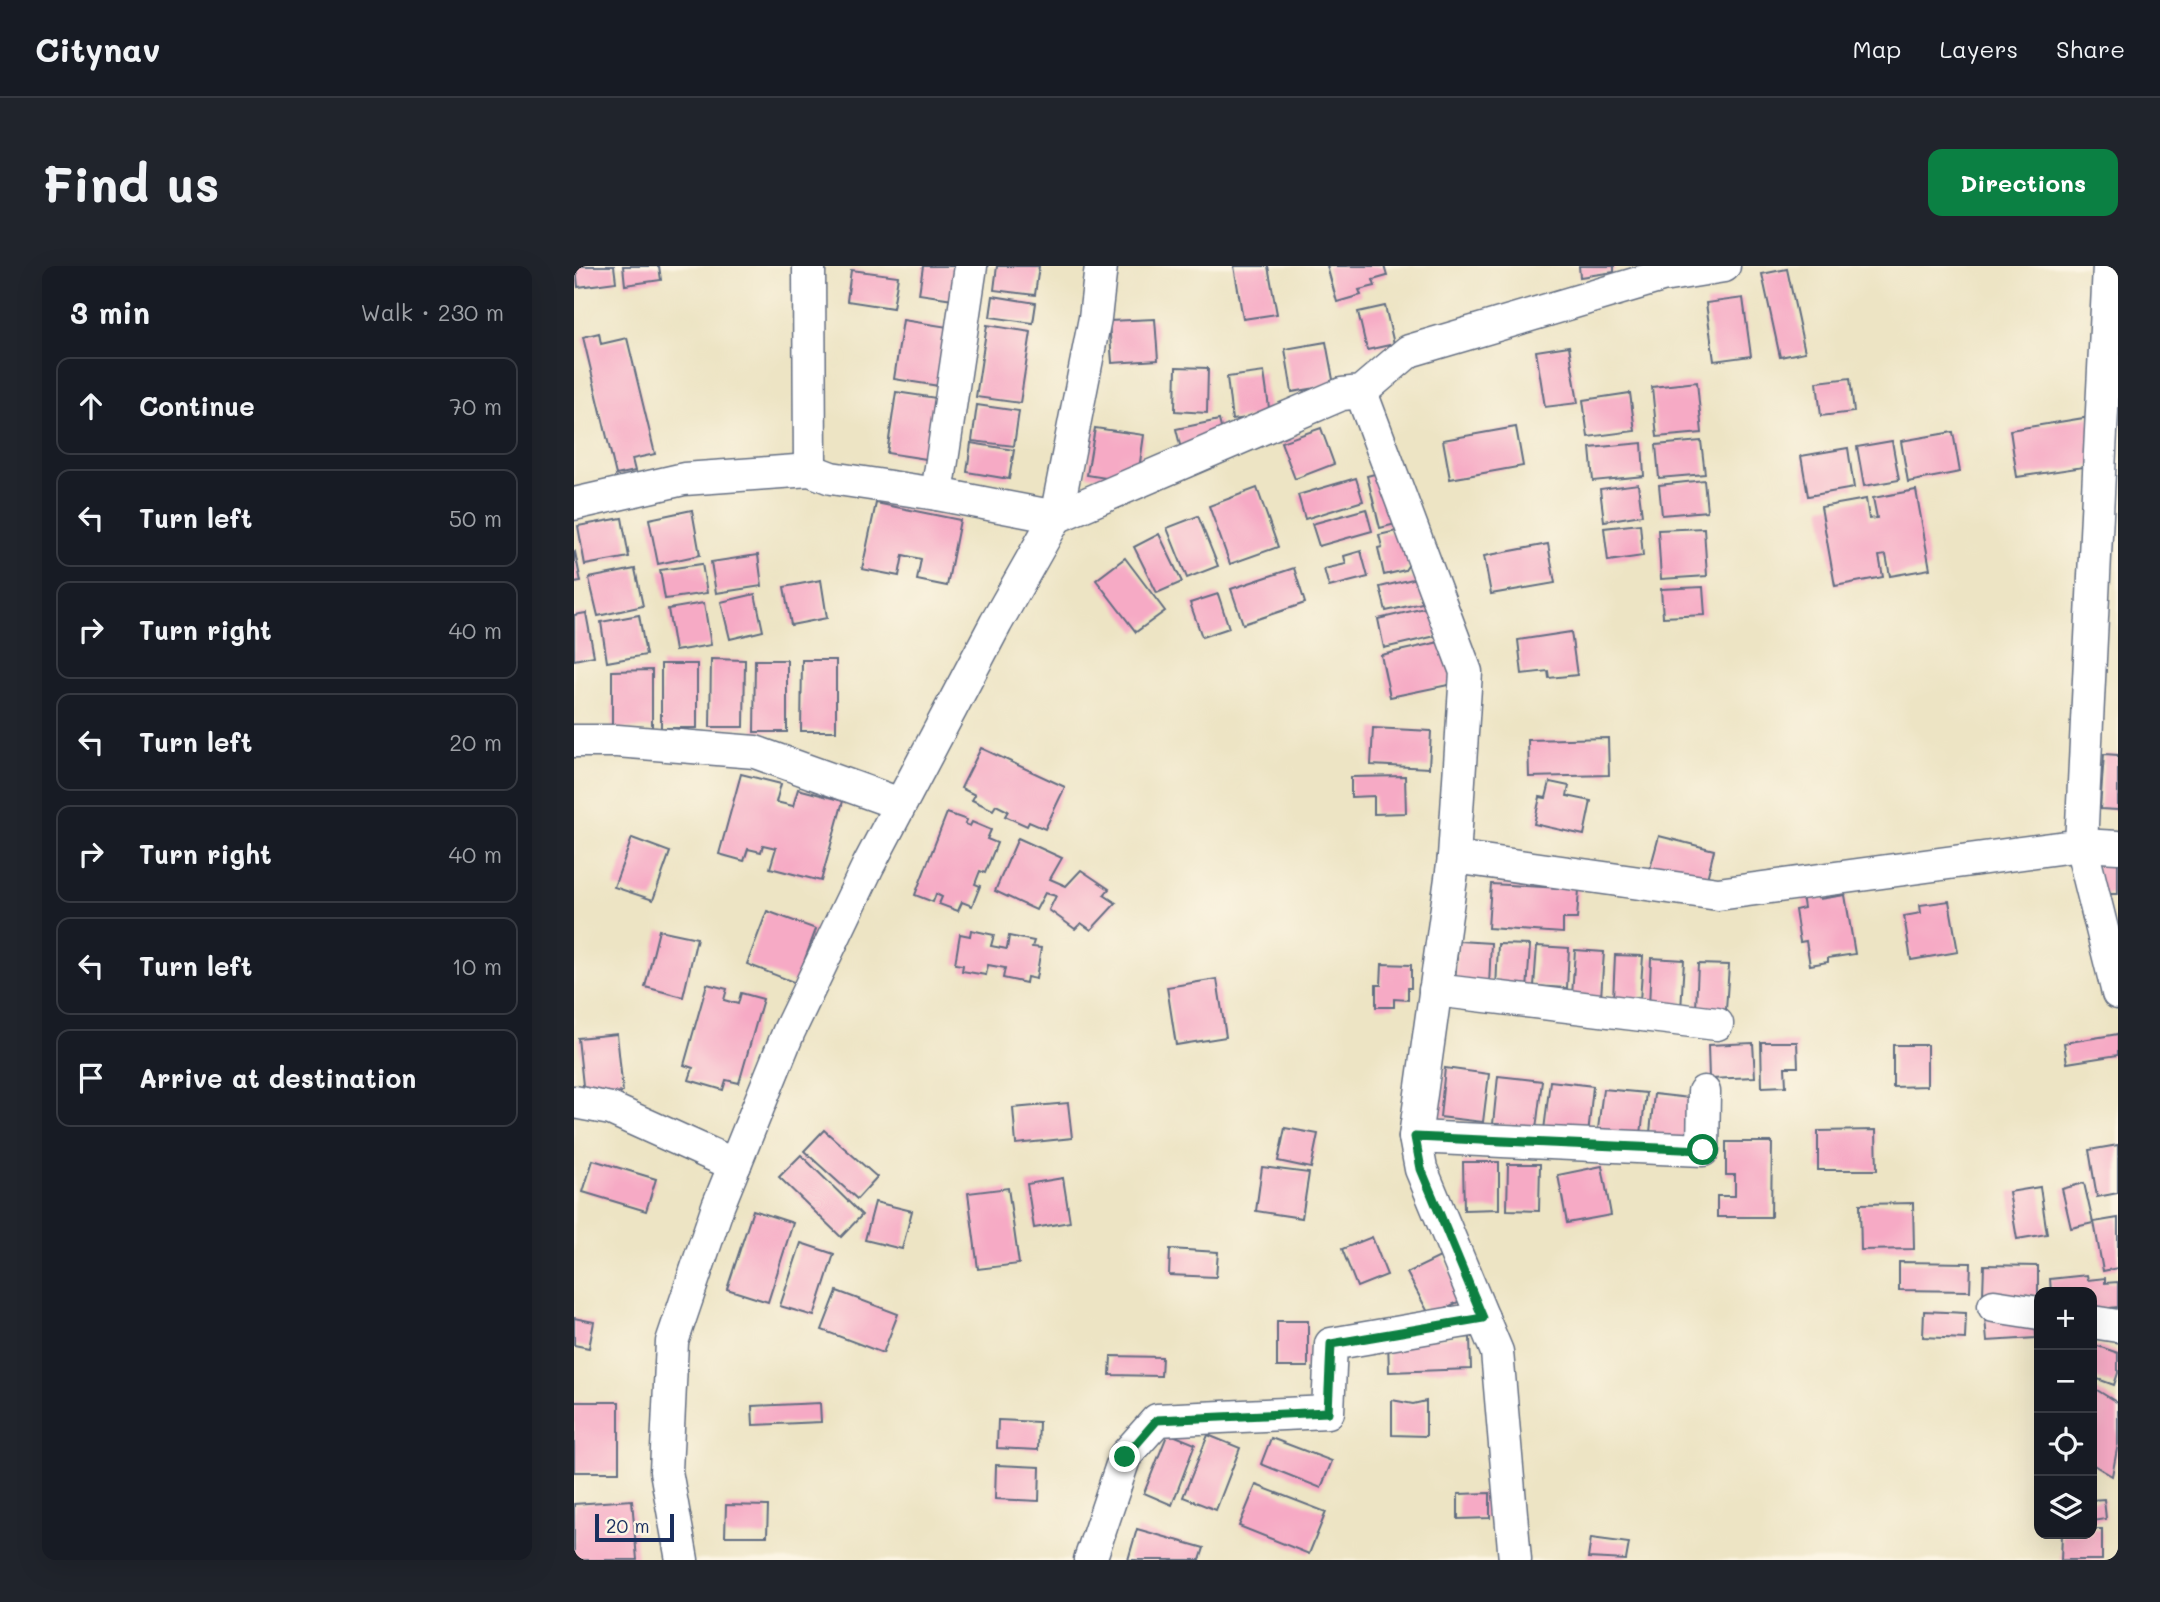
<!DOCTYPE html>
<meta charset="utf-8">
<style>
:root{--surface:#171b24;--page:#20242c;--text:#f1f3f6;--muted:#9ea1a6;--line:#363941;--accent:#0b8043}
body{margin:0;font-family:Mali,sans-serif;background:var(--page);color:var(--text)}
.controls{position:absolute;right:21px;bottom:21px;display:grid;overflow:hidden;border-radius:14px;box-shadow:0 7px 28px #0002}
.controls button{width:63px;height:63px;display:grid;place-items:center;padding:0;border:0;border-bottom:2px solid var(--line);background:var(--surface);color:var(--text);font:35px sans-serif}
.scale{position:absolute;left:21px;bottom:18px;width:79px;box-sizing:border-box;padding-left:7px;border:4px solid #1b2f5e;border-top:0;font-size:19px;line-height:24px;white-space:nowrap;color:#1b2f5e;-webkit-text-stroke:5px #fcf5e5;paint-order:stroke}
.stop{position:absolute;width:21px;height:21px;margin:-16px;border:5px solid #0b8043;border-radius:50%;background:#fff}
.stop.end{background:#0b8043;border-color:#fff;box-shadow:0 2px 7px #0008}
.list{margin:0;padding:0;list-style:none}
h2{display:flex;justify-content:space-between;align-items:center;height:91px;margin:0;padding:0 28px;font-size:30px}
h2 small{font-size:23px;font-weight:400;color:var(--muted)}
.list li{display:grid;grid-template-columns:46px 1fr auto;gap:21px;align-items:center;box-sizing:border-box;height:98px;margin:0 14px 14px;padding:0 14px;border:2px solid var(--line);border-radius:14px}
.list b{display:block;font-size:26px;white-space:nowrap}
.list em{font-size:23px;font-style:normal;color:var(--muted)}
.icon{flex:none;width:38px;height:38px;fill:none;stroke:currentColor;stroke-width:2;stroke-linecap:round;stroke-linejoin:round}
.map{position:relative;flex:none;width:1544px;height:1294px;overflow:hidden;border-radius:14px}
header{display:flex;align-items:center;gap:42px;box-sizing:border-box;height:98px;padding:0 35px;background:var(--surface);border-bottom:2px solid var(--line)}
header strong{font-size:33px}
nav{display:flex;gap:38px;margin-inline-start:auto;font-size:24px}
.intro{display:flex;align-items:center;justify-content:space-between;box-sizing:border-box;height:168px;padding:0 42px}
h1{margin:0;font-size:49px}
.button{padding:18px 32px;border-radius:14px;background:var(--accent);color:#fff;font-size:24px;font-weight:700}
main{display:flex;gap:42px;padding:0 42px}
aside{flex:1;background:var(--surface);border-radius:14px;box-shadow:0 7px 28px #0002}
.map>svg:first-child{display:block}
.building{fill:#f6aac5}
.lines{fill:none;stroke-linecap:round;stroke-linejoin:round}
.minor-casing{stroke:#646e82;stroke-width:35}
.minor{stroke:#fff;stroke-width:32}
.route{stroke:#0b8043;stroke-width:9}
</style>
<header>
<strong>Citynav</strong>
<nav><a>Map</a><a>Layers</a><a>Share</a></nav>
</header>
<div class="intro"><h1>Find us</h1><a class="button">Directions</a></div>
<main>
<aside>
<h2>3 min<small>Walk · 230 m</small></h2>
<ul class="list">
<li><svg class="icon" aria-label="ahead" viewBox="0 0 24 24"><path d="M12 20V5M6 11l6-6 6 6"/></svg><div><b>Continue</b></div><em>70 m</em></li>
<li><svg class="icon" aria-label="left" viewBox="0 0 24 24"><path d="M17 20v-9H6M10 6l-5 5 5 5"/></svg><div><b>Turn left</b></div><em>50 m</em></li>
<li><svg class="icon" aria-label="right" viewBox="0 0 24 24"><path d="M7 20v-9h11M14 6l5 5-5 5"/></svg><div><b>Turn right</b></div><em>40 m</em></li>
<li><svg class="icon" aria-label="left" viewBox="0 0 24 24"><path d="M17 20v-9H6M10 6l-5 5 5 5"/></svg><div><b>Turn left</b></div><em>20 m</em></li>
<li><svg class="icon" aria-label="right" viewBox="0 0 24 24"><path d="M7 20v-9h11M14 6l5 5-5 5"/></svg><div><b>Turn right</b></div><em>40 m</em></li>
<li><svg class="icon" aria-label="left" viewBox="0 0 24 24"><path d="M17 20v-9H6M10 6l-5 5 5 5"/></svg><div><b>Turn left</b></div><em>10 m</em></li>
<li><svg class="icon" aria-label="arrive" viewBox="0 0 24 24"><path d="M6 21V4h12l-3 4 3 4H6"/></svg><div><b>Arrive at destination</b></div></li>
</ul>
</aside>
<div class="map">
<svg width="1544" height="1294" viewBox="0 0 1544 1294">
<rect width="100%" height="100%" fill="#fcf5e5"/>
<filter id="ink" filterUnits="userSpaceOnUse"><feTurbulence type="fractalNoise" baseFrequency=".0143" numOctaves="2"/><feDisplacementMap in="SourceGraphic" scale="14" xChannelSelector="R" yChannelSelector="G"/><feConvolveMatrix kernelMatrix="1 2 1 2 8 2 1 2 1" color-interpolation-filters="sRGB"/></filter>
<filter id="wash" filterUnits="userSpaceOnUse"><feTurbulence type="fractalNoise" baseFrequency=".00686" numOctaves="4" result="noise"/><feDisplacementMap in="SourceGraphic" scale="28" xChannelSelector="R" yChannelSelector="G"/><feGaussianBlur stdDeviation="1.57" result="paint"/><feColorMatrix in="noise" values="0 0 0 0 0 0 0 0 0 0 0 0 0 0 0 0 0 1.4 0 .05"/><feComposite in="paint" operator="in"/></filter>
<g filter="url(#wash)">
<rect width="100%" height="100%" fill="#ede4c4"/>
<g id="blocks">
<g class="building">
<path d="M2,0H40L42,16L4,21Z"/>
<path d="M49,0H85L87,14L51,19Z"/>
<path d="M349,0H392L386,34L345,28Z"/>
<path d="M423,0H465L461,29L420,24Z"/>
<path d="M660,0H694L703,48L669,53Z"/>
<path d="M753,0H810L813,10L799,14L801,20L785,24L787,29L763,36Z"/>
<path d="M1005,0H1040V6L1006,11Z"/>
<path d="M1213,3L1231,86L1206,91L1188,8Z"/>
<path d="M277,4L324,10L319,42L273,35Z"/>
<path d="M419,30L462,37L459,57L416,51Z"/>
<path d="M1169,32L1177,90L1140,95L1132,37Z"/>
<path d="M811,40L820,78L793,84L784,46Z"/>
<path d="M581,53L584,94L538,97L535,55Z"/>
<path d="M329,54L374,61L365,120L320,113Z"/>
<path d="M413,59L457,66L446,137L402,131Z"/>
<path d="M25,67L27,78L53,72L81,188L58,193L61,205L42,209L9,71Z"/>
<path d="M752,76L760,119L718,126L711,83Z"/>
<path d="M995,80L1004,137L971,141L962,85Z"/>
<path d="M602,101L634,102L633,147L601,145Z"/>
<path d="M690,106L696,149L658,154L653,111Z"/>
<path d="M1276,112L1280,146L1247,150L1243,116Z"/>
<path d="M1123,116L1128,167L1083,171L1078,121Z"/>
<path d="M322,126L369,133L359,194L313,187Z"/>
<path d="M1056,127L1061,165L1014,171L1009,134Z"/>
<path d="M403,139L445,145L440,180L398,175Z"/>
<path d="M1516,151L1523,199L1443,211L1436,164Z"/>
<path d="M645,154L651,177L608,187L602,163Z"/>
<path d="M942,161L949,200L876,213L869,174Z"/>
<path d="M521,162L570,169L563,217L513,209Z"/>
<path d="M747,162L760,198L721,213L707,176Z"/>
<path d="M1379,166L1386,206L1334,216L1327,175Z"/>
<path d="M1127,175L1131,208L1085,212L1082,179Z"/>
<path d="M1318,175L1325,214L1290,220L1283,181Z"/>
<path d="M397,177L440,184L435,213L393,206Z"/>
<path d="M1068,177L1070,210L1019,215L1016,182Z"/>
<path d="M1274,182L1280,222L1234,230L1227,190Z"/>
<path d="M820,203L833,255L806,262L793,210Z"/>
<path d="M782,212L789,235L731,253L724,229Z"/>
<path d="M1130,214L1133,245L1088,249L1085,219Z"/>
<path d="M1064,218L1068,249L1030,255L1026,223Z"/>
<path d="M683,222L704,281L656,298L635,240Z"/>
<path d="M1342,224L1356,303L1316,310L1312,289L1305,290L1309,311L1261,320L1247,241L1292,233L1295,253L1303,252L1299,232Z"/>
<path d="M302,237L386,254L373,320L343,314L347,293L329,289L325,310L288,303Z"/>
<path d="M792,243L798,265L745,280L738,258Z"/>
<path d="M118,244L126,289L84,298L75,253Z"/>
<path d="M624,250L644,300L613,312L593,262Z"/>
<path d="M48,252L55,291L11,299L4,260Z"/>
<path d="M1066,258L1069,290L1034,295L1030,262Z"/>
<path d="M844,260L841,290L831,304L810,309L804,282L808,281L805,269Z"/>
<path d="M1130,262L1133,310L1087,313L1084,264Z"/>
<path d="M585,268L608,316L583,327L560,281Z"/>
<path d="M974,278L981,317L917,328L910,290Z"/>
<path d="M787,285L794,311L755,321L750,303L772,298L770,290Z"/>
<path d="M1,286L7,316L0,317V287Z"/>
<path d="M184,289L188,320L142,327L137,296Z"/>
<path d="M551,292L591,345L562,366L522,314Z"/>
<path d="M128,298L133,327L91,333L86,304Z"/>
<path d="M720,302L731,337L669,358L657,323Z"/>
<path d="M61,303L69,340L24,350L15,312Z"/>
<path d="M851,310L857,335L812,345L806,321Z"/>
<path d="M247,314L253,352L217,359L210,321Z"/>
<path d="M1129,321L1131,349L1089,351L1087,323Z"/>
<path d="M181,328L189,365L156,373L147,336Z"/>
<path d="M644,328L655,362L628,371L616,337Z"/>
<path d="M130,337L137,379L101,385L94,343Z"/>
<path d="M859,340L866,369L810,382L804,353Z"/>
<path d="M12,347L20,390L0,394V349Z"/>
<path d="M65,349L72,389L33,396L27,356Z"/>
<path d="M997,366L1003,409L975,412L974,405L948,408L944,374Z"/>
<path d="M870,375L879,418L816,431L807,389Z"/>
<path d="M137,393L171,394L170,461H136Z"/>
<path d="M181,394H213V466H180Z"/>
<path d="M228,394H262V465H227Z"/>
<rect x="87" y="398" width="36" height="64"/>
<path d="M78,404V462L38,463V405Z"/>
<path d="M799,462L857,465L855,502L797,499Z"/>
<path d="M1034,472L1035,509L955,511L954,474Z"/>
<path d="M407,482L491,521L471,563L455,556L453,560L431,550L434,545L422,539L419,544L398,534L401,529L387,522Z"/>
<path d="M1530,488L1544,489V544L1526,543Z"/>
<path d="M167,508L207,518L202,536L219,540L224,523L269,535L247,615L196,602L202,582L189,579L187,586L174,583L170,595L145,588Z"/>
<path d="M831,510L832,547L800,548V530L777,531V511Z"/>
<path d="M976,516L995,520L993,530L1017,535L1010,569L960,558L966,531L972,532Z"/>
<path d="M373,547L393,554L391,558L396,560L398,556L417,564L413,573L423,577L411,607L406,605L401,618L406,620L398,640L388,636L384,645L365,638L368,631L362,628L359,636L341,629Z"/>
<path d="M1085,570L1140,584L1132,617L1076,603Z"/>
<path d="M58,572L96,586L79,634L40,621Z"/>
<path d="M444,572L488,592L476,613L492,620L507,604L535,623L530,629L542,637L517,664L507,657L501,663L475,644L482,630L471,627L462,644L421,625Z"/>
<path d="M1520,591H1544V628H1526Z"/>
<path d="M917,618L1005,623L1003,653H989V667L914,662Z"/>
<path d="M1244,627L1246,633L1271,629L1281,688L1254,692V696L1236,699L1232,675L1226,676L1221,644L1230,642L1228,629Z"/>
<path d="M1375,635L1384,686L1337,694L1330,650L1347,647L1346,639Z"/>
<path d="M193,645L242,663L222,717L173,698Z"/>
<path d="M85,664L123,672L109,731L71,721Z"/>
<path d="M397,664L420,669L417,680L433,683L435,670L460,675L458,681L467,682L462,713L453,711L452,717L429,712L431,702L414,699L412,709L388,705L389,699L381,698L386,668L396,670Z"/>
<path d="M884,675L917,677L915,720L881,718Z"/>
<path d="M924,678L956,679L953,725L922,724Z"/>
<path d="M963,680L995,682L993,722L960,720Z"/>
<path d="M1001,684L1030,686L1027,732L998,730Z"/>
<path d="M1041,689L1069,690L1066,735L1039,734Z"/>
<path d="M1077,692L1110,694L1107,744L1075,742Z"/>
<path d="M808,698L837,699V722H834V734L820,733V741H802V719H807Z"/>
<path d="M1124,698L1155,699L1152,744L1122,743Z"/>
<path d="M643,713L652,771L602,779L593,721Z"/>
<path d="M133,718L153,723L150,734L164,738L167,727L189,733L165,817L152,814L149,824L115,814L119,802L110,799Z"/>
<path d="M43,768L49,826L10,829L4,772Z"/>
<path d="M1544,768V789L1493,797L1490,777Z"/>
<path d="M1187,776H1223L1224,801H1211L1212,820L1188,821Z"/>
<path d="M1179,777L1181,811L1135,813L1134,779Z"/>
<path d="M1319,779H1353V820L1319,821Z"/>
<path d="M871,802L915,808L909,856L866,851Z"/>
<path d="M924,810L968,815L962,863L919,858Z"/>
<path d="M976,815L1019,820L1014,869L970,864Z"/>
<path d="M1029,823L1072,827L1066,876L1023,871Z"/>
<path d="M1080,828L1124,833L1118,881L1075,876Z"/>
<path d="M494,837L498,872L442,878L439,842Z"/>
<path d="M711,862L744,868L737,902L704,895Z"/>
<path d="M250,864L303,911L283,933L230,885Z"/>
<path d="M1302,864L1303,904H1244V865Z"/>
<path d="M1152,876H1198L1197,951H1143V930H1161V909H1152Z"/>
<path d="M1544,879V927L1523,931L1515,884Z"/>
<path d="M227,889L288,949L267,971L205,911Z"/>
<path d="M19,894L82,913L72,945L9,926Z"/>
<path d="M889,896H925V943L890,944Z"/>
<path d="M934,898H966L965,945L933,944Z"/>
<path d="M1028,900L1037,949L993,957L984,909Z"/>
<path d="M688,901L735,907L728,952L682,945Z"/>
<path d="M489,912L496,956L460,962L453,918Z"/>
<path d="M1510,917L1519,957L1497,962L1488,923Z"/>
<path d="M1466,921L1473,968L1443,973L1435,926Z"/>
<path d="M434,922L445,998L404,1003L394,927Z"/>
<path d="M301,936L338,945L328,983L291,974Z"/>
<path d="M1339,937L1340,983L1287,984L1286,938Z"/>
<path d="M179,944L219,957L194,1036L153,1023Z"/>
<path d="M1544,952V1002L1529,1005L1520,956Z"/>
<path d="M798,971L813,1009L783,1021L768,983Z"/>
<path d="M227,977L260,988L240,1050L206,1040Z"/>
<path d="M596,983L644,986L642,1011L595,1009Z"/>
<path d="M868,990L890,1033L856,1050L833,1007Z"/>
<path d="M1325,996L1397,997L1396,1025L1325,1024Z"/>
<path d="M1410,999L1464,1000V1030L1409,1029Z"/>
<path d="M1513,1009L1514,1014L1531,1012V1017L1544,1016V1041L1518,1044V1026H1477L1476,1013Z"/>
<path d="M263,1025L324,1048L309,1087L248,1064Z"/>
<path d="M1350,1045L1392,1047L1391,1073L1349,1071Z"/>
<path d="M1461,1050L1462,1072L1413,1075L1411,1052Z"/>
<path d="M0,1052L20,1056L15,1082L0,1079Z"/>
<rect x="703" y="1055" width="31" height="46"/>
<path d="M896,1071L897,1103L815,1106L814,1074Z"/>
<path d="M1518,1078L1544,1087V1107L1540,1119L1518,1111Z"/>
<path d="M537,1090L588,1091L587,1110L536,1109Z"/>
<path d="M1518,1121L1544,1137V1178L1538,1210L1518,1198Z"/>
<path d="M818,1134L839,1138L852,1135V1170L818,1169Z"/>
<rect x="0" y="1136" width="45" height="70"/>
<path d="M246,1137L247,1156L179,1159L178,1140Z"/>
<path d="M424,1154L465,1156L464,1184L423,1182Z"/>
<path d="M594,1167L621,1178L598,1239L570,1227Z"/>
<path d="M634,1169L666,1182L642,1244L609,1231Z"/>
<path d="M697,1172L758,1195L747,1222L687,1198Z"/>
<path d="M422,1199L466,1201L465,1235L421,1233Z"/>
<path d="M682,1219L752,1246L735,1288L665,1260Z"/>
<path d="M916,1227V1252L884,1253V1228Z"/>
<path d="M1530,1233L1532,1253L1518,1255V1234Z"/>
<path d="M58,1234L63,1294H0V1238Z"/>
<path d="M152,1239L194,1240L193,1270H151Z"/>
<path d="M563,1263L630,1282L626,1294H554Z"/>
<path d="M1518,1263H1528V1294H1487L1488,1268H1518Z"/>
<path d="M1017,1272L1055,1277L1052,1294L1014,1292Z"/>
</g>
</g>
</g>
<g filter="url(#ink)">
<use href="#blocks" fill-opacity="0" stroke="#646e82" stroke-width="2"/>
<g class="lines">
<defs>
<g id="minor">
<path d="M235,0L236,204"/>
<path d="M1535,0L1507,579L1544,727"/>
<path d="M787,126L892,406L880,591L841,871L847,903L923,1086L941,1294"/>
<path d="M363,228L397,0"/>
<path d="M0,238L110,213L236,204L257,212L363,228L482,251L768,128L787,126L835,85L1088,10L1150,0"/>
<path d="M0,475H43L181,486L326,538"/>
<path d="M880,591L1144,628L1507,579L1544,581"/>
<path d="M861,724L1143,758"/>
<path d="M0,836L37,843L161,899"/>
<path d="M841,871L1129,884L1130,826"/>
<path d="M1420,1040L1465,1047"/>
<path d="M1518,1056L1544,1060"/>
<path d="M108,1294L92,1205L98,1076L144,940L215,765L294,600L422,357L482,251L521,52L527,0"/>
<path d="M516,1294L551,1190L583,1154L754,1146L757,1078L909,1052"/>
</g>
</defs>
<use href="#minor" class="minor-casing"/>
<use href="#minor" class="minor"/>
</g>
</g>
<g class="lines" filter="url(#ink)">
<path class="route" d="M551,1191L583,1154L754,1146L757,1078L909,1052L847,903L841,871L1129,884"/>
</g>
</svg>
<div class="controls">
<button>+</button>
<button>−</button>
<button><svg class="icon" aria-label="locate" viewBox="0 0 24 24"><circle cx="12" cy="12" r="6"/><path d="M12 2v4M12 18v4M2 12h4M18 12h4"/></svg></button>
<button><svg class="icon" aria-label="layers" viewBox="0 0 24 24"><path d="M12 4l9 5-9 5-9-5zM3 14l9 5 9-5"/></svg></button>
</div>
<div class="scale">20 m</div>
<div class="stop" style="left:1129px;top:884px"></div>
<div class="stop end" style="left:551px;top:1191px"></div>
</div>
</main>
